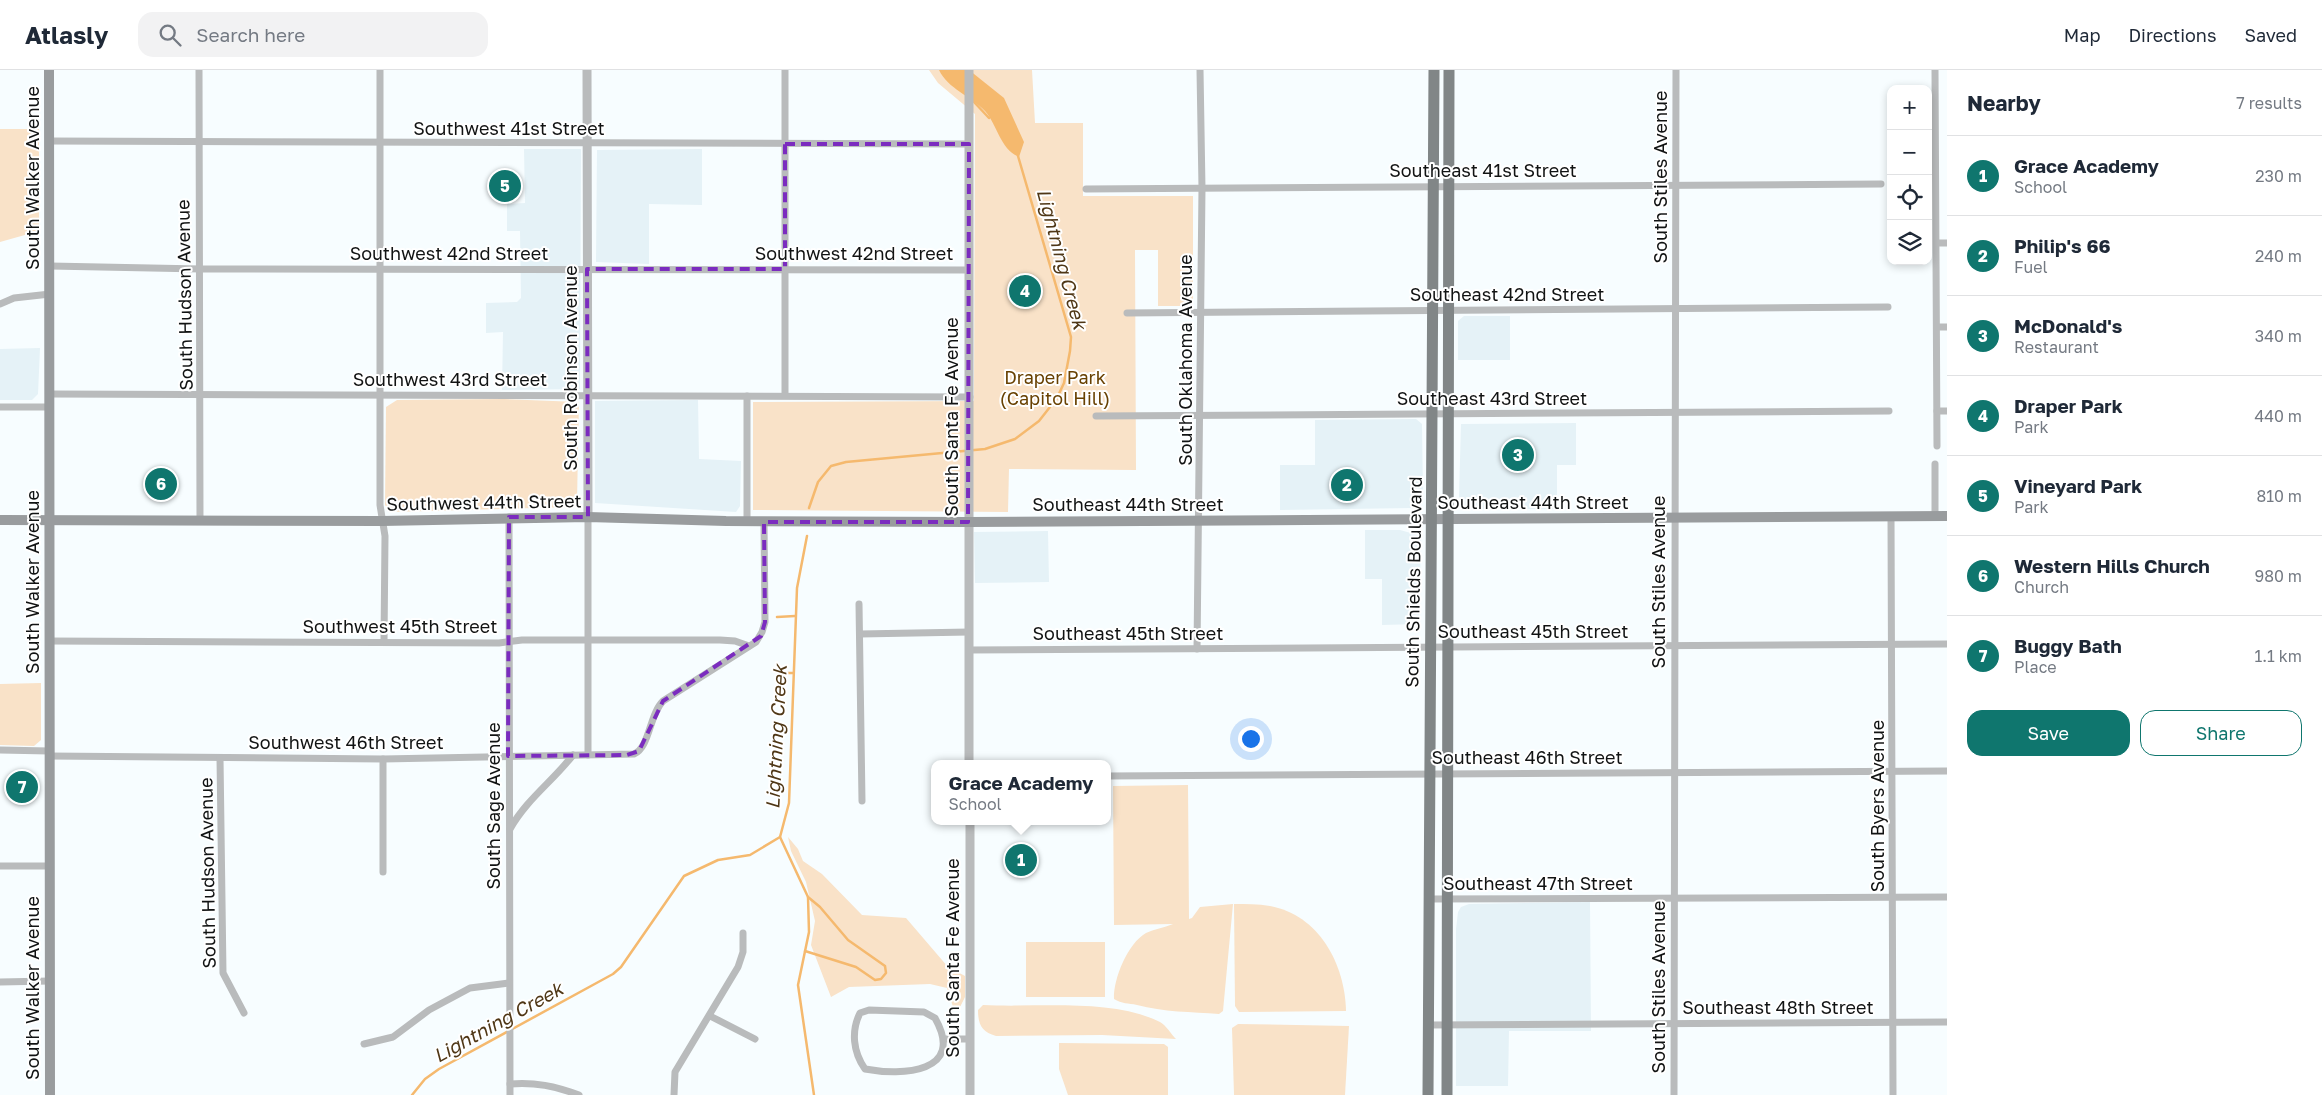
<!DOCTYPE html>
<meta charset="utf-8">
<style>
:root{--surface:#fff;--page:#f2f2f3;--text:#1f2937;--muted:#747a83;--line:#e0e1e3;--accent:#0f766e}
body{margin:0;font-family:"Golos Text",sans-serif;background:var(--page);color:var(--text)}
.controls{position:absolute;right:15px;top:15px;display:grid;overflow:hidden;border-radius:10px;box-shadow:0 2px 8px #0003}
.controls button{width:45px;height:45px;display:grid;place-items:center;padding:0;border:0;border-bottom:1px solid var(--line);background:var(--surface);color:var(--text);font:25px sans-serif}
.you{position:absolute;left:1250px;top:668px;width:18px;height:18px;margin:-12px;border:4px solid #fff;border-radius:50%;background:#1a73e8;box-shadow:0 0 0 8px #1a73e833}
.badge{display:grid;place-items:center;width:32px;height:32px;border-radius:50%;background:var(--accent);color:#fff;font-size:16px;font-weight:700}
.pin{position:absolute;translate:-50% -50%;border:2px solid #fff;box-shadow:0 1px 5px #0006}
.popup{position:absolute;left:931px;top:690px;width:180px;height:65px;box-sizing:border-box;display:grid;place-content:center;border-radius:10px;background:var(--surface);filter:drop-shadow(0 1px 4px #0005);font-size:16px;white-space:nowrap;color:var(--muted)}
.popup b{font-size:19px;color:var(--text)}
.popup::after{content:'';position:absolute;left:50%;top:100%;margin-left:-10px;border:10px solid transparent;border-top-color:var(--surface)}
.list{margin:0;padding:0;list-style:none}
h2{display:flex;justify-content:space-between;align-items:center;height:65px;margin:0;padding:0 20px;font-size:21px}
h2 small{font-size:16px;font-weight:400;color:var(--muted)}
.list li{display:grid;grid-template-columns:32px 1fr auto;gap:15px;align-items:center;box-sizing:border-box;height:80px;padding:0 20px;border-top:1px solid var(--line)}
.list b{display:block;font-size:19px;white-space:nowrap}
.list p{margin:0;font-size:16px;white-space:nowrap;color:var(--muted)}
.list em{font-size:16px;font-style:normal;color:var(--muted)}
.actions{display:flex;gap:10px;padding:15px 20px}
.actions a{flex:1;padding:11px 0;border:1px solid var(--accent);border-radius:15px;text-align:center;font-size:18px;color:var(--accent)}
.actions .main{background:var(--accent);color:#fff}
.icon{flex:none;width:28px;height:28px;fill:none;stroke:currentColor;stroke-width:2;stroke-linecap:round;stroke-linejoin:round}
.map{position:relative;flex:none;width:1947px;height:1025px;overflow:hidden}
header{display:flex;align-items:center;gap:30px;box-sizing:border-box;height:70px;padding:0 25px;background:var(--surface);border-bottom:1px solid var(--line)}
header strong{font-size:24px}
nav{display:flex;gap:28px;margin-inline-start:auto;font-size:18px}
.search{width:350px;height:45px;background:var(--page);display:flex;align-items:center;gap:12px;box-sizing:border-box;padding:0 18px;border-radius:15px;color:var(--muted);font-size:19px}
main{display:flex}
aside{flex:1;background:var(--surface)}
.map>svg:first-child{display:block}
.built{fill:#e5f2f7}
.green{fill:#f9e2c8}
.water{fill:#f5b96e}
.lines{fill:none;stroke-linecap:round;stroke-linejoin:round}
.stream{stroke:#f5b96e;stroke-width:2.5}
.minor{stroke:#b9bbbc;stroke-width:7}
.tertiary{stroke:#b9bbbc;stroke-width:9}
.secondary{stroke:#999c9e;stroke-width:10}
.primary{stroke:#818687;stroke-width:11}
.marked{fill:none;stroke:#7b2cbf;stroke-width:4;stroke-dasharray:10 6;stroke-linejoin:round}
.labels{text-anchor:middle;stroke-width:4;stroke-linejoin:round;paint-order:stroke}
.street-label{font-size:18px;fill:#111313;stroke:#fff}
.park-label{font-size:18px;fill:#684102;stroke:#fff}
.water-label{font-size:19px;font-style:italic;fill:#4f3716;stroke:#fff}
</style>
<header>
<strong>Atlasly</strong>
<div class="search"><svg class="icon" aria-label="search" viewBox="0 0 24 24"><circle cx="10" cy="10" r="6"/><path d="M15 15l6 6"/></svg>Search here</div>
<nav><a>Map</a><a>Directions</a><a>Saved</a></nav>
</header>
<main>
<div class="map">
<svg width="1947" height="1025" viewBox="0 0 1947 1025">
<rect width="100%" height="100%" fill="#f7fdff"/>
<g class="built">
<path d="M524,79H581L580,319L502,320L503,262L486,263V233L517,232L521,228L520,161H507V134L525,133Z"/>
<path d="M702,79V135L649,134V194L596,192L597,80Z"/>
<path d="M1464,246H1510V290H1458V251Z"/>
<path d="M40,278L38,324L32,330H0V279Z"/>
<path d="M698,330L699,389L741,391L740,436L736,442L595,433V331Z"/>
<path d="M1416,349L1422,354L1423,430L1412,438L1280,440V395H1315V350Z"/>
<path d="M1576,353V395H1557V439H1468L1464,435L1459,427L1461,354Z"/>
<path d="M1365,460H1400L1418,465L1421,469L1419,554L1382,555V509H1365Z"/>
<path d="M1048,461L1049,512L975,513L974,462Z"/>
<path d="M1590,832L1591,961H1509L1508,1016H1456V859L1458,842L1461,837L1469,834Z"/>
</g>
<g class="green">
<path d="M929,0H1032L1035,53H1083V126H1193V231L1186,236H1158V180H1135L1136,400L1009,399L1008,442L753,440V332L974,331L975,44L938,13Z"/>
<path d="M0,59H39V161L0,172Z"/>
<path d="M504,329L579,332L577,431L570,437L391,442L385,435L386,337L397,330Z"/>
<path d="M41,613V670L34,676L0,675V614Z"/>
<path d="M1188,715L1189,849L1192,848L1200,837L1233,834L1223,941L1219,944C1192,942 1163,942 1137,935C1128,933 1122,934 1114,929C1113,909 1128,873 1146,863C1154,859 1164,858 1173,854L1114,855L1113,716Z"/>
<path d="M788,767L798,779L803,791L822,804L862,845L906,848L948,897L965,906V927L960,937H953L947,918L930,914L849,917L831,927L811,875L815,851L806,812L791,781Z"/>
<path d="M1234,834C1246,834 1258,834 1270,836C1319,845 1345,894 1346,941L1239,942L1235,936Z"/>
<rect x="1026" y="872" width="79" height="55"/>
<path d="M983,935C1037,938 1112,928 1160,952C1166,955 1171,964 1176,969L1102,965L996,966C982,962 978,955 978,940Z"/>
<path d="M1238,954L1349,956L1345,1025H1234L1232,958Z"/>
<path d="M1059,973L1164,974L1168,977V1025H1068L1059,999Z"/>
</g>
<path class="water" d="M939,0H969L1004,28L1024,72L1019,87C1000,79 998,56 985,41C971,26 948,19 939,0Z"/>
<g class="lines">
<g class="stream">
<path d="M974,32L989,48"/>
<path d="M809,438L818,412L831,396L846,392L985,379L1015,369L1039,351L1057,328L1064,313L1070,281L1071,267L1018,86"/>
<path d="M777,547L795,546"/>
<path d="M780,603H793"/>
<path d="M780,767L808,827L809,862L798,915L814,1025"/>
<path d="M805,881L856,897L875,910L881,909L886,903L885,896L848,870L820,837L808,827"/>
<path d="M412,1025L425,1009L439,999L613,904L621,897L684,806L718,790L750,785L780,767L789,733L797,518L807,466"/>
</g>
<g class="minor">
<path d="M199,0L200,451"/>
<path d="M380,0V435L385,466L384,572"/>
<path d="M785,0V325"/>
<path d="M1935,0L1937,376"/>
<path d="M49,71L969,74"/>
<path d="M1086,119L1881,114"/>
<path d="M1937,173H1947"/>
<path d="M50,196L201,199L969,200"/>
<path d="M0,234L14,228L50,224"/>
<path d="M1127,243L1888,237"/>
<path d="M1938,257H1947"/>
<path d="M50,324L970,327"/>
<path d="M747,326V451"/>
<path d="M0,337H49"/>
<path d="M1937,341H1947"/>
<path d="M1096,346L1889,341"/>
<path d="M1935,394V446"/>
<path d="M1891,446L1893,1025"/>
<path d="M509,447L510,1025"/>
<path d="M588,447V685"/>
<path d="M859,534L862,731"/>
<path d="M860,564L969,562"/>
<path d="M49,571L499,573L522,570H720L735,571L749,576"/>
<path d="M1197,579L1202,118L1200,0"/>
<path d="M969,580L1947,574"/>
<path d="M0,680L49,681"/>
<path d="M49,686L383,689L634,684C650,677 649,645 663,631L756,572L762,562L765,552L764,452"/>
<path d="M220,688L223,903L244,943"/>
<path d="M383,689V802"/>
<path d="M1107,706L1947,701"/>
<path d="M510,759C526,730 553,711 573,685"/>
<path d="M0,796H49"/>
<path d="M1429,829L1947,827"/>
<path d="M0,912L50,911"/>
<path d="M869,940L924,942L935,948C966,1003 902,1006 865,999C853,982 851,961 860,943Z"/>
<path d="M710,946L755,969"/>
<path d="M1429,955L1947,952"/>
<path d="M944,969H970"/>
<path d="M364,974L393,967L429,940L470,918L509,913"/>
<path d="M510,1014C535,1012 555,1016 579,1025"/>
<path d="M674,1025L675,1002L738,897L743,882V863"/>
<path d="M1674,1025L1676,0"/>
</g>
<g class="tertiary">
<path d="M587,0L588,447"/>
<path d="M969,0V694"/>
<path d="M970,751V1025"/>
</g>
<g class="secondary">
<path d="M49,0L50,1025"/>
<path d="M0,450L382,451L588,447L726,451L968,452L1947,446"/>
</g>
<g class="primary">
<path d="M1428,1025C1429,683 1433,342 1434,0"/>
<path d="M1447,1025L1449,0"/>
</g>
</g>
<path class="marked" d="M785,74H969L968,452H764L765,552L761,566L663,631L639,681L627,685L508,686L509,447H588L587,199H785Z"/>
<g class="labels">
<g class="street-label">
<text x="509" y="65">Southwest 41st Street</text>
<text x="1483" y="107">Southeast 41st Street</text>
<text transform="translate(1661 107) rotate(-90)" y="6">South Stiles Avenue</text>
<text transform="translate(33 108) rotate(-90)" y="6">South Walker Avenue</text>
<text x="449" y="190">Southwest 42nd Street</text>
<text x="854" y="190">Southwest 42nd Street</text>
<text transform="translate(185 225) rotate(-91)" y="6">South Hudson Avenue</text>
<text x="1507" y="231">Southeast 42nd Street</text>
<text transform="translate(1186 290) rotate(-90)" y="6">South Oklahoma Avenue</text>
<text transform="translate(571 298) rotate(-90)" y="6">South Robinson Avenue</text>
<text x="450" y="316">Southwest 43rd Street</text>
<text x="1492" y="335">Southeast 43rd Street</text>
<text transform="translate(952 347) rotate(-90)" y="6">South Santa Fe Avenue</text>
<text transform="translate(484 433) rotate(-1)" y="6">Southwest 44th Street</text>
<text x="1533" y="439">Southeast 44th Street</text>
<text x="1128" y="441">Southeast 44th Street</text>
<text transform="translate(33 512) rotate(-90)" y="6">South Walker Avenue</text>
<text transform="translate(1414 512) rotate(-89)" y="6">South Shields Boulevard</text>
<text transform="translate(1659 512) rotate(-90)" y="6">South Stiles Avenue</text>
<text x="400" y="563">Southwest 45th Street</text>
<text x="1533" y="568">Southeast 45th Street</text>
<text x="1128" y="570">Southeast 45th Street</text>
<text x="346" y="679">Southwest 46th Street</text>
<text x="1527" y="694">Southeast 46th Street</text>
<text transform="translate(494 736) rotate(-90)" y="6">South Sage Avenue</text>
<text transform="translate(1878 736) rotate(-90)" y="6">South Byers Avenue</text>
<text transform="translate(208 803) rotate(-91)" y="6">South Hudson Avenue</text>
<text x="1538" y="820">Southeast 47th Street</text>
<text transform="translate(953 888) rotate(-90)" y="6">South Santa Fe Avenue</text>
<text transform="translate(1659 917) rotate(-90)" y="6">South Stiles Avenue</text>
<text transform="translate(33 918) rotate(-90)" y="6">South Walker Avenue</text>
<text x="1778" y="944">Southeast 48th Street</text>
</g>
<g class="park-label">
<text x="1055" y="314">Draper Park<tspan x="1055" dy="21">(Capitol Hill)</tspan></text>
</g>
<g class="water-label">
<text transform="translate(1062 189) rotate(75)" y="7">Lightning Creek</text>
<text transform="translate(776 667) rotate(-87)" y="7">Lightning Creek</text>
<text transform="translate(498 952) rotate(-29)" y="7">Lightning Creek</text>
</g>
</g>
</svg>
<div class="controls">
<button>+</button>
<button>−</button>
<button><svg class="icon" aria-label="locate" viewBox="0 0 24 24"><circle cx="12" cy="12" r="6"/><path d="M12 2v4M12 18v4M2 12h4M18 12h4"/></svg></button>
<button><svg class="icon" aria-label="layers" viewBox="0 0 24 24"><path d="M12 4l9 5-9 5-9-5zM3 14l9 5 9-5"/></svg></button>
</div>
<div class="you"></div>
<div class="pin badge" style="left:1021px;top:790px">1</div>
<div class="popup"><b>Grace Academy</b>School</div>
<div class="pin badge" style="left:1347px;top:415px">2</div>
<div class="pin badge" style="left:1518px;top:385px">3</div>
<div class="pin badge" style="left:1025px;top:221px">4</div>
<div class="pin badge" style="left:505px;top:116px">5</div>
<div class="pin badge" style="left:161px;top:414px">6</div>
<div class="pin badge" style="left:22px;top:717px">7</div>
</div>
<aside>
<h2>Nearby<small>7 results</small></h2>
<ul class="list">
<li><span class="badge">1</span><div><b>Grace Academy</b><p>School</p></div><em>230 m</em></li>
<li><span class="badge">2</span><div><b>Philip's 66</b><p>Fuel</p></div><em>240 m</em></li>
<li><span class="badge">3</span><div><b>McDonald's</b><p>Restaurant</p></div><em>340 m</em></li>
<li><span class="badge">4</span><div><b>Draper Park</b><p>Park</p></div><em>440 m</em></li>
<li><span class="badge">5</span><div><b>Vineyard Park</b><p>Park</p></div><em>810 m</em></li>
<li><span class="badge">6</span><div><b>Western Hills Church</b><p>Church</p></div><em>980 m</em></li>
<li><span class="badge">7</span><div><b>Buggy Bath</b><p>Place</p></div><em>1.1 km</em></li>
</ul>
<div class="actions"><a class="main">Save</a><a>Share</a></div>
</aside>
</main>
